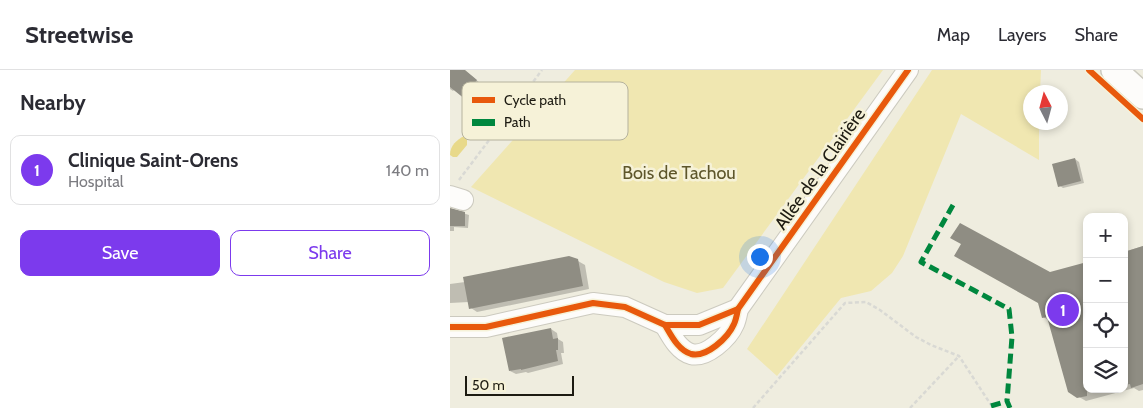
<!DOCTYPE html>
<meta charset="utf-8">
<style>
:root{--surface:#fff;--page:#f7f7f7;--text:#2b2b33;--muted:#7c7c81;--line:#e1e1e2;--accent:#7c3aed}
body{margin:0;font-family:Cabin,sans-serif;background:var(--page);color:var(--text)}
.controls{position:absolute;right:15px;bottom:15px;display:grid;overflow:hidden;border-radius:10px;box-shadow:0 2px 8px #0003}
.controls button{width:45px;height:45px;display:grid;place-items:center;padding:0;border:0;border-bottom:1px solid var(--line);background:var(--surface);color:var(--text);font:25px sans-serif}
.compass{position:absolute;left:573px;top:15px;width:45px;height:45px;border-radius:50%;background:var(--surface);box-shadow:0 2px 8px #0003;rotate:354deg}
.scale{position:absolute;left:15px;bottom:12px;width:109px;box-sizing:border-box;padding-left:5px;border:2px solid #1d1b12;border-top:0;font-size:14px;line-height:18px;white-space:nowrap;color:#1d1b12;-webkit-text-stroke:4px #f6f2d8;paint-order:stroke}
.you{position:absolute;left:309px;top:186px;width:18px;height:18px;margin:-12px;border:4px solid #fff;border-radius:50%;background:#1a73e8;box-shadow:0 0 0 8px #1a73e833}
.badge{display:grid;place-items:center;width:32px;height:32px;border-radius:50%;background:var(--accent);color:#fff;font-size:16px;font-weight:700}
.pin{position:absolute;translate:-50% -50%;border:2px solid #fff;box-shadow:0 1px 5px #0006}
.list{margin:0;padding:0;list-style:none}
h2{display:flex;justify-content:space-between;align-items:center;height:65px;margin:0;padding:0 20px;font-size:21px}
h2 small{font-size:16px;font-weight:400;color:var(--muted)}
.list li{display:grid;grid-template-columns:32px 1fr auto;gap:15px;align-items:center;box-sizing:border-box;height:70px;margin:0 10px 10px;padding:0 10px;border:1px solid var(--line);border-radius:10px}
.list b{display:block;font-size:19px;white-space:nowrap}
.list p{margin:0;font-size:16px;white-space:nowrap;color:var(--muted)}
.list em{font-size:16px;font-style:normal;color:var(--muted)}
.actions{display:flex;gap:10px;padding:15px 20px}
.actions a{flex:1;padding:11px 0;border:1px solid var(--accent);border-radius:10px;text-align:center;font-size:18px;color:var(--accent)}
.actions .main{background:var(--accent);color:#fff}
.icon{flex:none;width:28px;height:28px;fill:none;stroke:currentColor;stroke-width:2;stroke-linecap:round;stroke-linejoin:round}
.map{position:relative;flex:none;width:693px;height:338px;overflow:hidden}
header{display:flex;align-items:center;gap:30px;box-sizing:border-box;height:70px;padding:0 25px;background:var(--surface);border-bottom:1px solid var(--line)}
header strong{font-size:24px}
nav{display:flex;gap:28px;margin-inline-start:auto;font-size:18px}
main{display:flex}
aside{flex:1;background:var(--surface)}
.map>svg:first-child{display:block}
.green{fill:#f0e7b1}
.water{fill:#e8d98a}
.shadow{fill:#0003}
.building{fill:#8f8d83}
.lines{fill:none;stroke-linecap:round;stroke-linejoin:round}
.minor-casing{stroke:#cccabf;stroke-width:22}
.major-casing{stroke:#cccabf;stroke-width:28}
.path{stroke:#d9d9d4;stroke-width:2.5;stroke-dasharray:4 2.5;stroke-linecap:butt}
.minor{stroke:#fdfcfa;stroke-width:20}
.major{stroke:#fdfcfa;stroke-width:25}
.quiet{stroke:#00873e;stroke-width:5;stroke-dasharray:10 5;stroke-linecap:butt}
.cycleway-casing{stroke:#f6f2d8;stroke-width:9}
.cycleway{stroke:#e8590c;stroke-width:6}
.labels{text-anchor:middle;stroke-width:5;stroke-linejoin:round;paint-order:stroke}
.street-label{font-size:18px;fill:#1d1b12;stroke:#f6f2d8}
.park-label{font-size:18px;fill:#5e562a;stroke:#f6f2d8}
.key{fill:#f6f2d8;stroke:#b5b29d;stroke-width:1}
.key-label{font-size:14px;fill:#1d1b12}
</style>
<header>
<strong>Streetwise</strong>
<nav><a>Map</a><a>Layers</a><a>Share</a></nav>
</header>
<main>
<aside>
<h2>Nearby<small></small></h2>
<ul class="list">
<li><span class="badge">1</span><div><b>Clinique Saint-Orens</b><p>Hospital</p></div><em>140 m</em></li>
</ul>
<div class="actions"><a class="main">Save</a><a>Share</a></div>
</aside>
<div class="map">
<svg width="693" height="338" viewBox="0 0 693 338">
<rect width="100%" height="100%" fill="#efeddf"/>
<g class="green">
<path d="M125,0H433L273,218L247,223L214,212L21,117Z"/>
<path d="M482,0H591L590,22H580V52L589,53V90L511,44L453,186L442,203L421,221L391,228L327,306L297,279Z"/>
</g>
<path class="water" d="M14,66L17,69V75L7,87H3L0,85C0,75 7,70 14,66Z"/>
<g class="shadow">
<path d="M1,0H9L18,3L30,13L25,19L38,29L31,39L5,19L3,21L0,19Z"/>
<path d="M625,89L629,92L634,113L613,118L610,116Z"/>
<path d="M0,139L19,145L18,158L4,157V161H0Z"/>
<path d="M693,176V320L689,321L684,318L636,331L619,321L599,250L593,247L600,204L637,319H674V182Z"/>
<path d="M128,191L135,195L139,219L27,242L21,238L19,232L0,233V214L15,212Z"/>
<path d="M101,259L107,263L108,269L113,272L114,283H111L113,294L78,303L76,302L66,304L60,301Z"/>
</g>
<g class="building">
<path d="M0,0H15L27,10L22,16L35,26L26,38L0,17Z"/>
<path d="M625,88L631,111L608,117L602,94Z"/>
<path d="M0,138L15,142V156H0Z"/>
<path d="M510,153L600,202L637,192V326L627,328L618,322L597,247L592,248L588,233L504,186L511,174L500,168Z"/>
<path d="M693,176V314L681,318L680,314L674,315V182Z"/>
<path d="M119,186L128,189L133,216L19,239L13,207Z"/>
<path d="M101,258L103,269L108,268V280H106L108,291L71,300V299L59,301L52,268Z"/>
</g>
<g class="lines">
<defs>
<g id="minor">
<path d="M0,126L13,130"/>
<path d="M215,255C221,265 228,280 241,284C256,288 278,268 284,254C286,250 287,244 288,239L458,0"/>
<path d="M0,257H36L143,233L175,237L215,255H249L288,239"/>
</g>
<path id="major" d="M664,0L693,26"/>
</defs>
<use href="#minor" class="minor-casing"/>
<use href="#major" class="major-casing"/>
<g class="path">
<path d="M9,110L92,0"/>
<path d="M303,338L395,233L416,232L430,240L466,267L481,275L509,286L543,338"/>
<path d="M460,338L509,286"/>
</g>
<use href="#minor" class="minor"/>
<use href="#major" class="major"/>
<g class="quiet">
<path d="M503,135L471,192L559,239L562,267L557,331L560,338"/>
<path d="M541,336L557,331"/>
</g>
<defs>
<g id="cycleway">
<path d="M639,0L693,49"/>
<path d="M215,255C221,265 228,280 241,284C256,288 278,268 284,254C286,250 287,244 288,239L458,0"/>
<path d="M0,257H36L143,233L175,237L215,255H249L288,239"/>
</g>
</defs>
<use href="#cycleway" class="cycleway-casing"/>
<use href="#cycleway" class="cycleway"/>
</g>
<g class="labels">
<g class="street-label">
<text transform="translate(370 99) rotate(-55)" y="6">Allée de la Clairière</text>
</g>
<g class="park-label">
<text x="229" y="109">Bois de Tachou</text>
</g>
</g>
<rect x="12" y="12" width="166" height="58" rx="8" class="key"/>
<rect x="22" y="27" width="23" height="6" fill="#e8590c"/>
<rect x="22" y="49" width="23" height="7" fill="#00873e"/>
<g class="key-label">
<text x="54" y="35">Cycle path</text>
<text x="54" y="57">Path</text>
</g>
</svg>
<div class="controls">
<button>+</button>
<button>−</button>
<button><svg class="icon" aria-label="locate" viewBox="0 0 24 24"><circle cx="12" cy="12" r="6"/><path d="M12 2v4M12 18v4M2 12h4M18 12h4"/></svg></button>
<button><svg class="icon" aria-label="layers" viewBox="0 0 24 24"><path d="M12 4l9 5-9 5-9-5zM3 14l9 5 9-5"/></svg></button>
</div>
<svg class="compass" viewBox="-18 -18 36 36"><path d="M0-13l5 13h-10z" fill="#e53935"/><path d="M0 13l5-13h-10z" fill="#7c7c81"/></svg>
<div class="scale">50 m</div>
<div class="you"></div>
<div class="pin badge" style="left:613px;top:240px">1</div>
</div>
</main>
